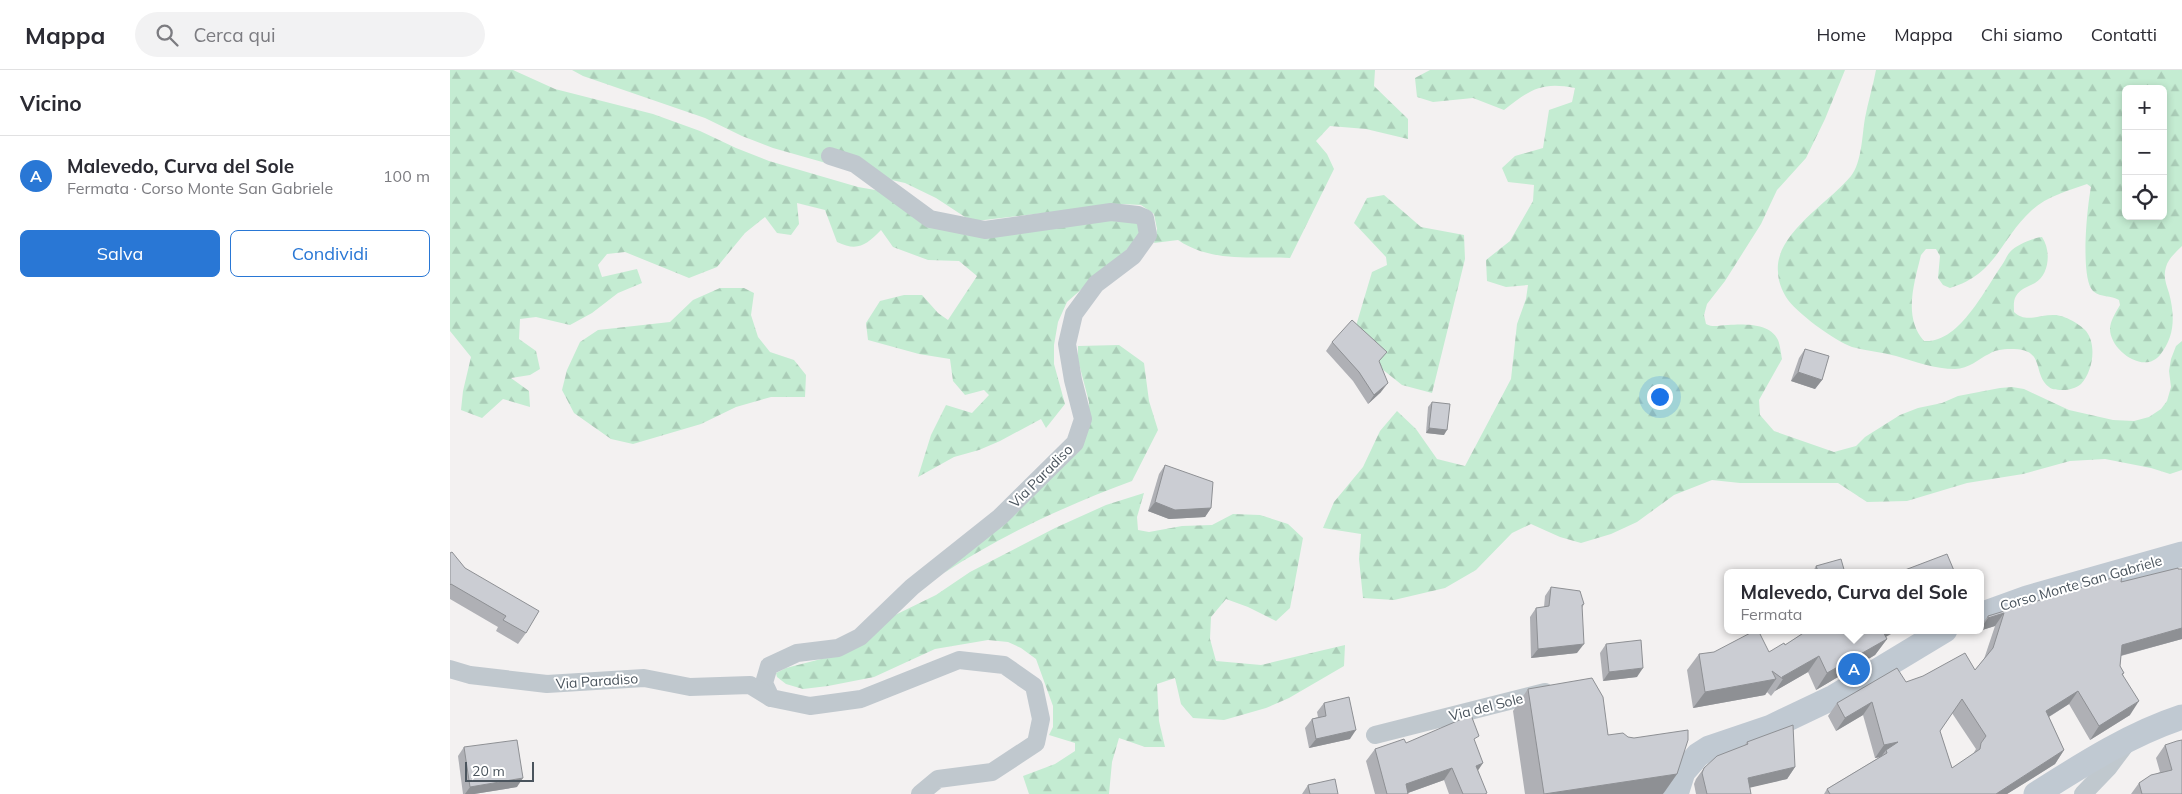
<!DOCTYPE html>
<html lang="it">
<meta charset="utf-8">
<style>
:root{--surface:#fff;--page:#f2f2f3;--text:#2b2b33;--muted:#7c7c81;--line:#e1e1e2;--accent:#2977d5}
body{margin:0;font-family:Mulish,sans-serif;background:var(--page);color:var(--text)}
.controls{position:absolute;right:15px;top:15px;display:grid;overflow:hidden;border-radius:8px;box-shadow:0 2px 8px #0003}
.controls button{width:45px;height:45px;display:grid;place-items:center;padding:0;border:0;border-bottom:1px solid var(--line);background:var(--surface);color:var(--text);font:25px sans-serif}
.scale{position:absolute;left:15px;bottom:12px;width:69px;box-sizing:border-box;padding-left:5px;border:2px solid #4a545d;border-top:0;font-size:14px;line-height:18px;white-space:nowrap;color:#4a545d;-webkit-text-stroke:4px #fff;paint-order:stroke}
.you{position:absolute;left:1209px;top:326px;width:18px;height:18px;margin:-12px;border:4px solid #fff;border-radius:50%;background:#1a73e8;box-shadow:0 0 0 8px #1a73e833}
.badge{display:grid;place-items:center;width:32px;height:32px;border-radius:50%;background:var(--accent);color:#fff;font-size:16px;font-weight:700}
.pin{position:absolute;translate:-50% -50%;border:2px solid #fff;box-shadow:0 1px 5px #0006}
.popup{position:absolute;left:1274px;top:499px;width:260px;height:65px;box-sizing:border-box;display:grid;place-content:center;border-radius:8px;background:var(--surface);filter:drop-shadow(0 1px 4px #0005);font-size:16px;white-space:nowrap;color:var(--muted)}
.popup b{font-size:19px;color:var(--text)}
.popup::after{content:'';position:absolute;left:50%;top:100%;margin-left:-10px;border:10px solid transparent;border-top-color:var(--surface)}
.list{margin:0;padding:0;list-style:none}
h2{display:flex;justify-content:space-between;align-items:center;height:65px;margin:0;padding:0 20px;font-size:21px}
h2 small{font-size:16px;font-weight:400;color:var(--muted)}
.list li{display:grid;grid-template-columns:32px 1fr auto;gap:15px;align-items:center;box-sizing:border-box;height:80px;padding:0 20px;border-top:1px solid var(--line)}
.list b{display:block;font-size:19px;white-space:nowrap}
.list p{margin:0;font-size:16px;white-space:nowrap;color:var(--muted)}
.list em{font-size:16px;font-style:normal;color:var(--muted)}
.actions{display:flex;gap:10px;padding:15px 20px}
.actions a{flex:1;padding:11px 0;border:1px solid var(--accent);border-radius:8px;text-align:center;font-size:18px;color:var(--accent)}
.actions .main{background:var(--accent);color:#fff}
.icon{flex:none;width:28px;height:28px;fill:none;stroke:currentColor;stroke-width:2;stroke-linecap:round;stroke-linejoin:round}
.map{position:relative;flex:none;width:1732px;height:724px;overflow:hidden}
header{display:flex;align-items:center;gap:30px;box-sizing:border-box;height:70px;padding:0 25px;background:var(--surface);border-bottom:1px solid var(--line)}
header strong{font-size:24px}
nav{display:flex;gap:28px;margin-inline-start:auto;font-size:18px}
.search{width:350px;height:45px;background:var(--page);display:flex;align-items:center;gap:12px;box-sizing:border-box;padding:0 18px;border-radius:28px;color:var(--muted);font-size:19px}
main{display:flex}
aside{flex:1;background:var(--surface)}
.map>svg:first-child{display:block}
.forest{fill:url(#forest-firs);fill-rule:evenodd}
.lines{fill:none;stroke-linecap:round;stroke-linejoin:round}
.street{stroke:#c0c8ce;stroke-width:18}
.secondary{stroke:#c0c9d2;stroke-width:25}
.wall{fill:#afb0b5;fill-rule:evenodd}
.shaded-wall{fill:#8e9094}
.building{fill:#cbcdd3;stroke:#8e9094;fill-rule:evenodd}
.labels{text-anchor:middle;stroke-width:4;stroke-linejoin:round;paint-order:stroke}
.street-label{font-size:14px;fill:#4a545d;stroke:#fff}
</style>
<header>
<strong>Mappa</strong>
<div class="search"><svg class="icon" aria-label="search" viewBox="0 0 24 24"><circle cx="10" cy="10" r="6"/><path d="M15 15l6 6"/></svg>Cerca qui</div>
<nav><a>Home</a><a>Mappa</a><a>Chi siamo</a><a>Contatti</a></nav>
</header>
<main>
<aside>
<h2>Vicino<small></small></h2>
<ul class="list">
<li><span class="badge">A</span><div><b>Malevedo, Curva del Sole</b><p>Fermata · Corso Monte San Gabriele</p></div><em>100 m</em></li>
</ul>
<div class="actions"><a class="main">Salva</a><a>Condividi</a></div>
</aside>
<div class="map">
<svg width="1732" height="724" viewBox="0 0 1732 724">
<defs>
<pattern id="forest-firs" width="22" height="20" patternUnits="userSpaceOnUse" patternTransform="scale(1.25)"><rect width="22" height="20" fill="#c4ecd2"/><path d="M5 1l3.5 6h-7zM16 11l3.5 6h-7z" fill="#aaccb7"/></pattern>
</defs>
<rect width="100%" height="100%" fill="#f3f1f1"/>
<g class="forest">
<path d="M0,0H63L105,19L203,44L250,61L286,78L319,91L408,117L431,121L509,160L656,149H687L691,167L617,232L608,252L604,275V294L615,334L596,358L591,349L550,371L529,380L504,387L468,407L481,365L496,335L522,343L539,325L534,320L515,325L503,311L500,289L469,284L418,270L416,253L430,231L454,225H472L488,243L498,250L527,206L509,191L478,190L443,177L431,160C416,175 408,182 387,172L375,140L347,133L349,154L341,165L327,163L315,147L295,163L267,197L239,208L175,182L157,184L148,195L152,207L187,199L192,213L168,223L142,243L120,255L86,247L70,249L69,269L86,281L90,299L80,305L61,308L79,321L80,337L53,329L32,348L11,340L13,321L21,287L0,261Z"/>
<path d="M122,0H925L924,16L958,49V69L916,59L880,56L866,71L877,84L884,99L840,188C801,186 762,193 728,170L704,173L707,159L704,144L691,135L672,134L526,151L515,147L486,128L455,113L411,103L323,78L292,66L255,48L133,6Z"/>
<path d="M980,0H1395L1375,49L1356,88L1327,120L1311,154L1275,211L1257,234L1254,245L1256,254C1264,258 1269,255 1278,255C1294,254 1320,253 1328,270C1330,275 1331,283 1332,289L1309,330L1310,345L1324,361L1384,382L1406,376L1415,367L1450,345L1468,338L1492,333L1508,326L1550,318L1562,317L1574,319L1619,340L1663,350L1684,351L1699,347L1711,339L1717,331L1721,317L1719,301L1721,289L1726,276L1732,271V400L1720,404L1701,398L1655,389L1620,391L1573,404L1517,413L1457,431L1417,432L1388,413H1290L1262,410L1224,425L1187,452L1161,464L1131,473L1110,467L1081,454L1062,463L1026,500L995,518L944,530L913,528L909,489L911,464L873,458L884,432L913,397L930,361L947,341L966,359L987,389L1015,396L1061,309L1067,254L1076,229L1078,215L1056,217L1037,211L1036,190L1060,171L1083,131L1084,115L1058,112L1052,98L1065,86L1093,78L1099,40L1122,32L1125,18C1091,11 1080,20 1054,40L1023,28L983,32L967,27L965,8Z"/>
<path d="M1426,0H1732V176C1726,182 1718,189 1716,197C1713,206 1716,214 1719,223C1725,246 1725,266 1710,285C1694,305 1660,280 1660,259C1660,251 1666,242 1670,235L1669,230C1661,225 1651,228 1643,221C1630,208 1637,137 1641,117L1637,114C1618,121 1597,126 1582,140C1550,169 1547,204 1500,218L1493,215L1488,208L1490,186L1486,179H1476L1471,185C1464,214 1453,247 1474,271C1509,274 1535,219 1552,195C1555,191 1557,185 1560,182C1566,175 1583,168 1592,167C1601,180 1600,204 1585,213C1578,217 1570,219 1566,226C1563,231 1564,237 1564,242C1575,253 1589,245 1603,245C1613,244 1630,254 1636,261C1647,275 1643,301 1631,314C1626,318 1619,320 1613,320C1609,320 1602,320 1599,317C1582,304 1596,280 1564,279C1555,279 1547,279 1539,284C1528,289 1519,299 1505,299C1485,299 1466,292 1446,286C1432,282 1416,281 1402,277C1385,271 1345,242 1336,227C1332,220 1328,211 1328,202C1324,164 1379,133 1401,106C1412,92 1412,65 1415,48C1418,32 1423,16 1426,0ZM1676,19H1713V146H1676Z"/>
<path d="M934,125L971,157L1014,165L1015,189L982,323L952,315L927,295L930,291L903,266L922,202L937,195L936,187L904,153L917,128Z"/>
<path d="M270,218H294L304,223L301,245L308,267L320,282L344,290L356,305L355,327H321L286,337L251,354L183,374L161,369L124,343L112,320L117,300L130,272L148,260L220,252L243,230Z"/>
<path d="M669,275L694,293L699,331L708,360L682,411C617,435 552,465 494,503L571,436L638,353L639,332L628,290V276Z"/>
<path d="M694,423L687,447L688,460L699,462L732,456L762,455L783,444L810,445L838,454L853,468L840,538L826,551L798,537L776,529L761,547L760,569L766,591L811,595L895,575L894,596L839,628L816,638L774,650L743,648L731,634L725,608L707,614L709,651L715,677H695L669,668L662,692L659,724H579L573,706L605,694L625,681V673L599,665L603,657V636L586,589L571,578L558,572L538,570L485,579L424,607L378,616L353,619L336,614L327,607L326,603L336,598L375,588L441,547L486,525L520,502L605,458L656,435Z"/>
</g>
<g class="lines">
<g class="street">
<path d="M380,86L405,94L480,149L535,160L661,142L688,145L695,148L698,165L683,186L646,214L624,244L617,274L623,310L633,349L625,373L550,447L462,517L410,567L388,578L347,583L319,596L314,613L321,628L360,636L411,629L509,590L554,595L584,616L591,649L586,673L542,702L488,709L470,724"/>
<path d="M0,599L20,605L97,614L194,608L240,617L300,615L321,628"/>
<path d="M925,665L1095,622"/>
<path d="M1633,724L1658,698L1676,674"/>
</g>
<g class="secondary">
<path d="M1530,545L1577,528L1732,484"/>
<path d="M1226,724L1233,702L1248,685L1259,678L1321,657L1384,627L1495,560"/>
<path d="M1586,724C1632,695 1680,664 1732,647"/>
</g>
</g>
<g class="wall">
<path d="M882,272L929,293L931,322L918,334L903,311L876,281Z"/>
<path d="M1355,279L1372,310L1365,319L1341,311L1349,288Z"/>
<path d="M982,332L994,365L976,363L978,337Z"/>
<path d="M715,395L761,438L755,447L719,449L698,441L709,404Z"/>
<path d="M0,483L15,498L76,563L68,574L46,561L48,557L0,529Z"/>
<path d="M1366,496L1395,503H1362Z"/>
<path d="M1732,499V569L1671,586L1670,596L1674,603L1673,604L1680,645L1640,670L1619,634L1599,647L1614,680L1605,694L1557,724H1374L1377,719L1430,687L1425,688L1413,645L1386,661L1378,646L1387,633L1456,612L1525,600L1534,589L1545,556L1529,561V560H1530V556L1538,546L1671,512ZM1502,643L1526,679L1523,684L1502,698L1490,661Z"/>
<path d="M1101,517L1134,534L1132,538L1127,583L1081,588L1080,547L1086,538L1094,537L1095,526Z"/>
<path d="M1358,560H1448L1436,567L1437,569L1425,585L1366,620L1358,602L1325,621L1321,626L1317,622L1315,625L1243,638L1237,600L1249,584L1319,582L1335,575Z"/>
<path d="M1156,574L1187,607L1153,611L1150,583Z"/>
<path d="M1078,619L1158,665L1227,704L1213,724H1075L1063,641Z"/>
<path d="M874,633L900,669L859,678L855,658L862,649L868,647L867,642Z"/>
<path d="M1025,672L1028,701L1036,724H999L994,710L958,723V724H925L916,691L925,679L956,673Z"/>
<path d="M1297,672L1345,697L1337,709L1300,717L1301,724H1246L1244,714L1246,709L1254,698L1294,676Z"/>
<path d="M1715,675L1732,724H1681L1689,713L1710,702L1706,688Z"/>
<path d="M14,677L67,717L24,724H13L8,686Z"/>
<path d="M858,715L888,724H852Z"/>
</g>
<g class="shaded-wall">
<path d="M1348,302L1372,310L1365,319L1341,311Z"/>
<path d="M938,313L931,322L918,334L924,325Z"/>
<path d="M979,358L997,360L994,365L976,363Z"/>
<path d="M705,432L761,438L755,447L719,449L698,441Z"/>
<path d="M1554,543L1545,556L1529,561L1538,548Z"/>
<path d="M1732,558V569L1662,588L1672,575Z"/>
<path d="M1431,560H1448L1420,575Z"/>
<path d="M1437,569L1425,585L1366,620L1377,603Z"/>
<path d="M1134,574L1127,583L1081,588L1088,579Z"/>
<path d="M1369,586L1358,602L1325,621L1333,609L1332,607Z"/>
<path d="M1193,598L1187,607L1153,611L1159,602Z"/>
<path d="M1326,609L1315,625L1243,638L1255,622Z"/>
<path d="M1628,621L1619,634L1587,654L1596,641Z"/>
<path d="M1689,631L1680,645L1640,670L1649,656Z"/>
<path d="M1422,632L1413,645L1386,661L1395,648Z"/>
<path d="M906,660L900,669L859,678L866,669Z"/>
<path d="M1448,672L1437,683L1436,680L1431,687L1425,688L1434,675Z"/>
<path d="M1614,680L1605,694L1557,724H1546Z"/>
<path d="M1033,693L1025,705L1026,696Z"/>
<path d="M1345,697L1337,709L1290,720L1298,708Z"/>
<path d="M1002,698L994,710L955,724L956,714Z"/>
<path d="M1227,704L1213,724H1094Z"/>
<path d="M73,708L67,717L24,724H15L20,717Z"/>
</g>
<g class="building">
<path d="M902,250L937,282L929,291L938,313L924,325L909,302L882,272Z"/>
<path d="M1355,279L1379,286L1372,310L1348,302Z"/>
<path d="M982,332L1000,334L997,360L979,358Z"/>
<path d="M715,395L763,412L761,438L725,440L705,432Z"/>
<path d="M2,482L15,498L89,541L76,563L53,550L56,546L1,514L0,515V483Z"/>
<path d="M1497,484L1505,503H1447Z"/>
<path d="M1391,489L1395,503H1366L1368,501L1366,496Z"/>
<path d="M1728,498V499H1732V558L1672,575L1670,596L1674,603L1672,604L1689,631L1649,656L1628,621L1596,641L1614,680L1546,724H1380L1377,719L1437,683L1436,680L1448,672L1434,675L1422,632L1395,648L1387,633L1447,598L1456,612L1473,606L1515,583L1525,600L1543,578L1554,543L1538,548V546L1672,505L1671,512ZM1512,629L1536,666L1531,673L1530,679L1502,698L1490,661Z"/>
<path d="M1101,517L1130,521L1134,534L1132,535L1134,574L1088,579L1086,538L1099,536Z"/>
<path d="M1306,560H1308L1319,582L1334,573L1335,575L1358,560H1432L1437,569L1377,603L1369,586L1332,607L1333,609L1322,601L1326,609L1255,622L1249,584L1264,582Z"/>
<path d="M1191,570L1193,598L1159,602L1156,574Z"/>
<path d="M1142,608L1153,627L1158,665L1173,663L1178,667L1184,668L1238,660V670L1227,704L1094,724L1078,619Z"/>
<path d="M899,627L906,660L866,669L862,649L876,646L874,633Z"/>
<path d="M1021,645L1029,666L1024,669L1033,693L1026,696L1037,723L1035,724H1013L1002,698L956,714L958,724H937L925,679L954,669L956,673Z"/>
<path d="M1343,655L1345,697L1298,708L1301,724H1257L1252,703L1254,698L1267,686L1298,674L1297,672Z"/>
<path d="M67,670L73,708L20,717L14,677Z"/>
<path d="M1732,670V724H1692L1689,713L1701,705L1722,700L1715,675L1727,671Z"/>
<path d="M885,709L888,724H860L858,715Z"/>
</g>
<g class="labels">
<g class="street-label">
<text transform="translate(591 406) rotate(-45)" y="5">Via Paradiso</text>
<text transform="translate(1631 513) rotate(-16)" y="5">Corso Monte San Gabriele</text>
<text transform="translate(147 611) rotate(-4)" y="5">Via Paradiso</text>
<text transform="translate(1036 637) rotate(-14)" y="5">Via del Sole</text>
</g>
</g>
</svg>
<div class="controls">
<button>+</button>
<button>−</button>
<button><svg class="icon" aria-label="locate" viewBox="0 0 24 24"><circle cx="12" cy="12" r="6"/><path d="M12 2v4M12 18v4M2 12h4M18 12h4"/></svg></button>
</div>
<div class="scale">20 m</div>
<div class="you"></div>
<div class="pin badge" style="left:1404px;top:599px">A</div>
<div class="popup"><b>Malevedo, Curva del Sole</b>Fermata</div>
</div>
</main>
